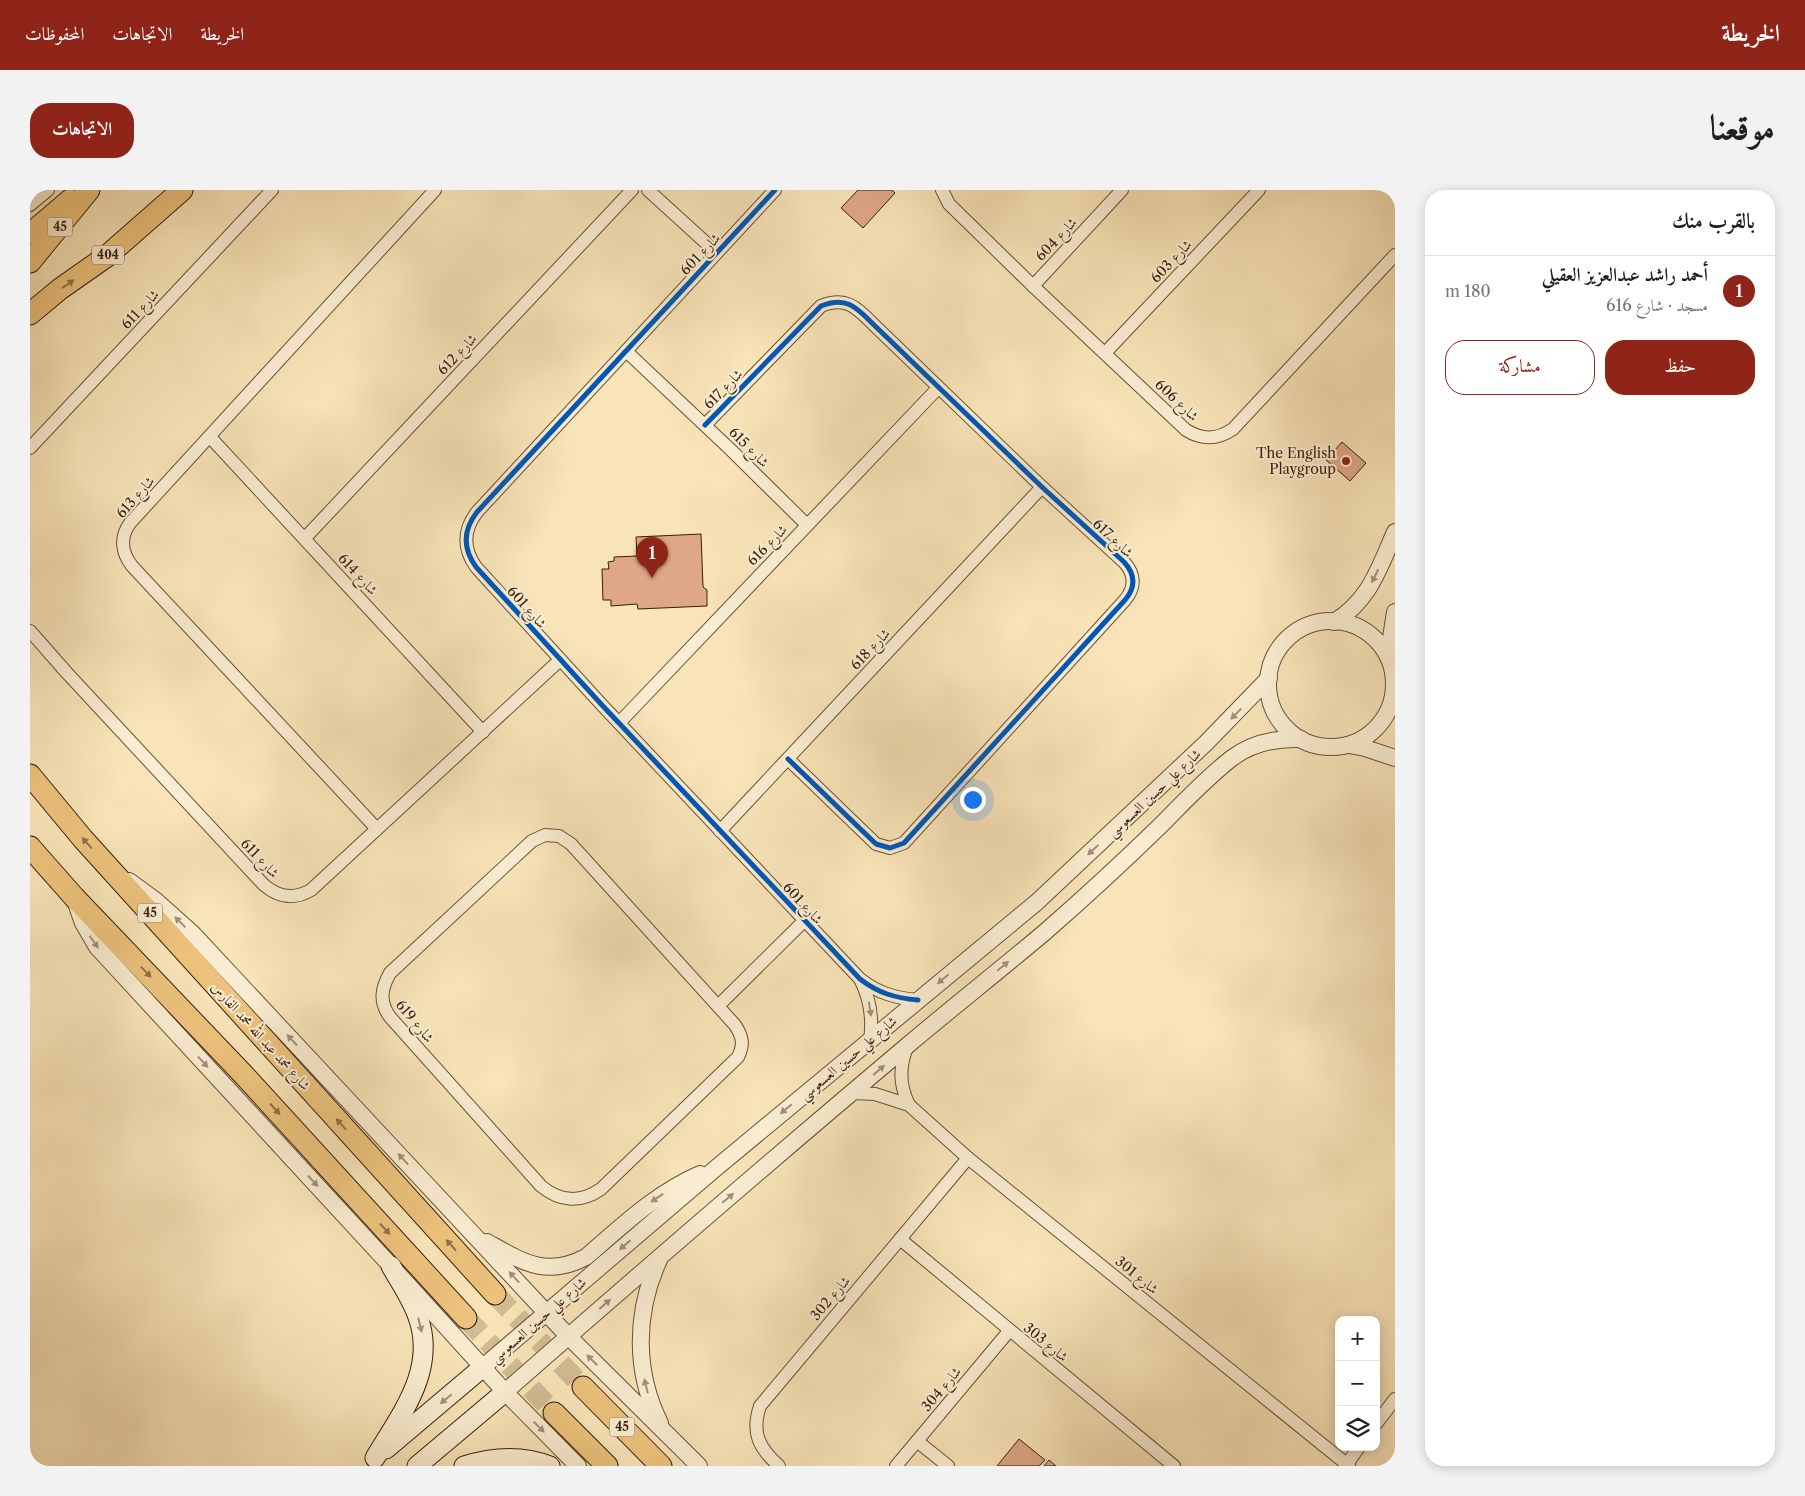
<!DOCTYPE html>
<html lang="ar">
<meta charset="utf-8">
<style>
:root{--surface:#fff;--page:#f2f2f2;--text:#202124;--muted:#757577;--line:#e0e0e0;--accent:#8f2418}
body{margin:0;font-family:"Libre Caslon Text",Amiri,serif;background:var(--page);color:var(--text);direction:rtl}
.controls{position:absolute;right:15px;bottom:15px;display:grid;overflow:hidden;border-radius:10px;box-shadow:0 2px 12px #0003}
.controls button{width:45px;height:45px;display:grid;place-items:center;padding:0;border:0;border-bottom:1px solid var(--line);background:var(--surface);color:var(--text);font:25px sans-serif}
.you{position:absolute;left:942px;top:609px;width:18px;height:18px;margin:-12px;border:4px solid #fff;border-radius:50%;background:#1a73e8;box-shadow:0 0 0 8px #1a73e833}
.badge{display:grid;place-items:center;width:32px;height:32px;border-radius:50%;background:var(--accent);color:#fff;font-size:16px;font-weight:700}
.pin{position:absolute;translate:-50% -41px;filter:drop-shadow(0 1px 2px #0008)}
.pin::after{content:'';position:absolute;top:26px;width:18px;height:15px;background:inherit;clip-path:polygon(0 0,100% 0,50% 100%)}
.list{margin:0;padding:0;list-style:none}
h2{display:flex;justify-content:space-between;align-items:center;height:65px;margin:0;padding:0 20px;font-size:21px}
h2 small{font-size:16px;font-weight:400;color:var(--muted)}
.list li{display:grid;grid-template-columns:32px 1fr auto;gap:15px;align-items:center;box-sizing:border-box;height:70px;padding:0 20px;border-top:1px solid var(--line)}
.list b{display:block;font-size:19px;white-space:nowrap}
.list p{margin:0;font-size:16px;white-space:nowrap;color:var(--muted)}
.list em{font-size:16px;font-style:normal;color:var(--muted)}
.actions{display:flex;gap:10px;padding:15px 20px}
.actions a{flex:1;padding:11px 0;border:1px solid var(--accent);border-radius:20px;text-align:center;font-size:18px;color:var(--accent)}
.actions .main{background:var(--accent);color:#fff}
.icon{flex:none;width:28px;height:28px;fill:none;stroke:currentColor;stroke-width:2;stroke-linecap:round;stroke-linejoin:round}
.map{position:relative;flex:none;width:1365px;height:1276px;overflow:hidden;direction:ltr;border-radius:20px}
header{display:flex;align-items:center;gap:30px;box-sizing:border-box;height:70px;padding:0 25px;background:var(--accent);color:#fff}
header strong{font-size:24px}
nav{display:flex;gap:28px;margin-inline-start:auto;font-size:18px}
.intro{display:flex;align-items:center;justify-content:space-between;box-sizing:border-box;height:120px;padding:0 30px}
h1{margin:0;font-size:35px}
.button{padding:12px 22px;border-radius:20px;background:var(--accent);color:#fff;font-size:18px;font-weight:700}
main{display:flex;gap:30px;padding:0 30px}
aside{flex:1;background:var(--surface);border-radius:20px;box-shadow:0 2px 12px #0003}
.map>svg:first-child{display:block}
.building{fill:#dfa786;stroke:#391e0b}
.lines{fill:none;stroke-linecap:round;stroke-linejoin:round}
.primary-tunnel{stroke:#d2bc95;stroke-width:21;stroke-dasharray:21 11;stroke-linecap:butt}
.minor-casing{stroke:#695036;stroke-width:14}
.tertiary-casing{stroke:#695036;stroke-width:18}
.secondary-casing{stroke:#391e0b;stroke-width:21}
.primary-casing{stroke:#391e0b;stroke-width:23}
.minor{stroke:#faedd1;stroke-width:12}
.tertiary{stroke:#faedd1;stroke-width:16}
.secondary{stroke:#faedd1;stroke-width:19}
.primary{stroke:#ecc27c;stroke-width:21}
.cycleway-casing{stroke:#faedd1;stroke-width:8}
.cycleway{stroke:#0057b8;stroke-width:5}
.oneway{fill:#927044}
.oneway2{fill:#a39078}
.poi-dot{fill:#8f2418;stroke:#faedd1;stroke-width:2}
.labels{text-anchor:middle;stroke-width:4;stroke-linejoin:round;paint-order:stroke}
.shield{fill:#faedd1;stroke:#735c46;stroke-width:1}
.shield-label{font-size:12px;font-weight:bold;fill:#391e0b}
.street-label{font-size:14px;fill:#391e0b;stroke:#faedd1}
.poi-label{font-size:14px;fill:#391e0b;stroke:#faedd1;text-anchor:end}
</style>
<header>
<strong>الخريطة</strong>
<nav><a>الخريطة</a><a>الاتجاهات</a><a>المحفوظات</a></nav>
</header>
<div class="intro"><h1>موقعنا</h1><a class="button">الاتجاهات</a></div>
<main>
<aside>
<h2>بالقرب منك<small></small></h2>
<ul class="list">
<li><span class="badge">1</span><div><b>أحمد راشد عبدالعزيز العقيلي</b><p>مسجد · شارع 616</p></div><em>180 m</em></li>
</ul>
<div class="actions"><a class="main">حفظ</a><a>مشاركة</a></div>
</aside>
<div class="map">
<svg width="1365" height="1276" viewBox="0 0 1365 1276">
<rect width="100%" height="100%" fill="#f8e4b8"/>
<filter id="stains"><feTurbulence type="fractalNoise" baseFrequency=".004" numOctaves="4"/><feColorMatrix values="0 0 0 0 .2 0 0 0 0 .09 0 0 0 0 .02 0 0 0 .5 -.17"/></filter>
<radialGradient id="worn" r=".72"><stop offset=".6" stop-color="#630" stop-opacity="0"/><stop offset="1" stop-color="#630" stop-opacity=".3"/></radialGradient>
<g class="building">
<path d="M828,0H862L865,3L833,38L811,18Z"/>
<path d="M1312,252L1336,273L1320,291L1296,270Z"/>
<path d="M671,344L673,397L677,400V416L608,419L607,414L581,416V410H573L572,379H579L578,372L584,371V367L607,366L606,347Z"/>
<path d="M989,1249L1015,1270L1009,1276H967Z"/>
<path d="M1019,1270L1026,1276H1014Z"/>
</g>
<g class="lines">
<g class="primary-tunnel">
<path d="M465,1104L553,1197"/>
<path d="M436,1128L524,1223"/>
</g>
<defs>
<g id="minor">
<path d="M618,0L686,62"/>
<path d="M745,0L447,322C433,340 433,359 446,377L571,514L830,789C848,803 865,808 888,810"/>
<path d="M912,0L919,14L1003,96L1156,240C1172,250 1187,250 1203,239L1365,65"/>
<path d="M0,15L18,0"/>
<path d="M1003,96L1092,0"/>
<path d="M596,161L701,260L777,335"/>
<path d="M1075,163L1229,0"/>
<path d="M675,235L791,116C816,106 826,117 843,134L1012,297L1094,372C1105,384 1106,397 1095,410L874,653L860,658L846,654L758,569"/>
<path d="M180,247L453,542"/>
<path d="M0,258L242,0"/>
<path d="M275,348L602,0"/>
<path d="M0,441L37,483L234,695C248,707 264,710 281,700L530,470"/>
<path d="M589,533L908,198"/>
<path d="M347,639L102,376C91,362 90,347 100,333L405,0"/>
<path d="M690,641L1012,297"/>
<path d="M515,645L529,646L541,654L705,835C713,847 714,855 708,867L571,999C551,1013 530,1012 511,996L360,827C349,812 351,799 360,783L502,651Z"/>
<path d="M831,791C841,811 843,829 840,850"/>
<path d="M688,816L774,731"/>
<path d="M878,855C869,876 869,894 879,915"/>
<path d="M822,903L845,904L879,915L938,968L1319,1276"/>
<path d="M870,1049L1144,1276"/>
<path d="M1346,1234L1365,1209"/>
<path d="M887,1251L918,1276"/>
<path d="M1317,1274L1329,1257"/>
<path d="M749,1276C729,1258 721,1243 730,1216L938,968"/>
<path d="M866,1276L979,1141"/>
</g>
<g id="tertiary">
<circle cx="1301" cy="494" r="63"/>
<path d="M1304,432C1340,410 1349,378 1365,342"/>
<path d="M1358,467L1365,422"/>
<path d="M1319,555L1335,558L1365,568"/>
<path d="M99,691L125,710L162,743L538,1146L669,1276"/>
<path d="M45,710L53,733L67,757L361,1076L475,1202L548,1276"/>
<path d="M457,1052C493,1072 516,1088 556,1067C592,1036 626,1003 670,984"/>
<path d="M629,1070C605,1122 604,1181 630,1233"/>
<path d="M453,1177L686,978L1007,712L1176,553L1239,488"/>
<path d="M475,1202C608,1085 743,969 878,855C923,817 970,780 1015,742C1054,708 1093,672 1130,636C1153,613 1176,588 1202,568C1222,553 1246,548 1271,549"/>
</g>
<g id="secondary">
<path d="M356,1259L453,1177"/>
<path d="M345,1268C371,1224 407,1180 388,1127C382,1109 370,1092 361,1076"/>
<path d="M387,1276L475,1202"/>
<path d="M434,1276C462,1267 492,1265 520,1276"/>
</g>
<g id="primary">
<path d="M0,44L40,10"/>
<path d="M0,72L59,0"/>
<path d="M0,124L30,99L77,66L152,0"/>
<path d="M0,585L53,649L465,1104"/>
<path d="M0,657L44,707L212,883L436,1128"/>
<path d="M553,1197L631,1276"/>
<path d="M524,1223L577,1276"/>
</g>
</defs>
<use href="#minor" class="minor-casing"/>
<use href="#tertiary" class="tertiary-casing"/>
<use href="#secondary" class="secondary-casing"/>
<use href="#primary" class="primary-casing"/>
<use href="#minor" class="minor"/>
<use href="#tertiary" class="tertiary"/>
<use href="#secondary" class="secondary"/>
<use href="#primary" class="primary"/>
<defs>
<g id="cycleway">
<path d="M745,0L447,322C433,340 433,359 446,377L571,514L830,789C848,803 865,808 888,810"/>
<path d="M675,235L791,116C816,106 826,117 843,134L1012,297L1094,372C1105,384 1106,397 1095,410L874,653L860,658L846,654L758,569"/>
</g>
</defs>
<use href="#cycleway" class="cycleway-casing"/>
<use href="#cycleway" class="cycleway"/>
</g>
<defs><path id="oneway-solid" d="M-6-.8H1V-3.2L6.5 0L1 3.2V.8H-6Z" transform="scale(1.25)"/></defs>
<g class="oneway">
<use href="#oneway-solid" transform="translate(38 94) rotate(-35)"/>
<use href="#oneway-solid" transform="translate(57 653) rotate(-132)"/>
<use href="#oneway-solid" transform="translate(116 782) rotate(46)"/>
<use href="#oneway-solid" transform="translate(245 919) rotate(47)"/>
<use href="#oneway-solid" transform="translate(311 934) rotate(-132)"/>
<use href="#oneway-solid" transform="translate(355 1039) rotate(47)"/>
<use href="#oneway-solid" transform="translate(421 1055) rotate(-132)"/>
</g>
<g class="oneway2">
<use href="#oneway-solid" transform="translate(1345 386) rotate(116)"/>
<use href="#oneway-solid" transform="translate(1206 524) rotate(134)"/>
<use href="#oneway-solid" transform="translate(1063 660) rotate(137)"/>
<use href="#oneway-solid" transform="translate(150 732) rotate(-136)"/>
<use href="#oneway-solid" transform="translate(64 752) rotate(55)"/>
<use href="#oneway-solid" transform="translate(973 776) rotate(-40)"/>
<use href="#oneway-solid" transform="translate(913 789) rotate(140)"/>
<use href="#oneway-solid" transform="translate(840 819) rotate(81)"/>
<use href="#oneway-solid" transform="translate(262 850) rotate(-133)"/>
<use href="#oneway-solid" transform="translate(173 872) rotate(47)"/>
<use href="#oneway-solid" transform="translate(849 880) rotate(-41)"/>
<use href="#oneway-solid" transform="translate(756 919) rotate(140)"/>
<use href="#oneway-solid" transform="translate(373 969) rotate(-133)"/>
<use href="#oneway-solid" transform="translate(283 991) rotate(47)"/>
<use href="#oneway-solid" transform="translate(627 1008) rotate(146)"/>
<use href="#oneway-solid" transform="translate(698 1008) rotate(-40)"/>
<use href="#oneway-solid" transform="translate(595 1055) rotate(139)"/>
<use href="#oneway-solid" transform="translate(484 1087) rotate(-133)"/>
<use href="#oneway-solid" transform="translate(575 1114) rotate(-41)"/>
<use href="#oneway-solid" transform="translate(390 1135) rotate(76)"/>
<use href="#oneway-solid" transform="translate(562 1170) rotate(-135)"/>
<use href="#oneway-solid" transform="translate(616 1196) rotate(-104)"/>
<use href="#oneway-solid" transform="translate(416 1209) rotate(140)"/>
<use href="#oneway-solid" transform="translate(509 1237) rotate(45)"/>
</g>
<circle class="poi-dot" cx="1316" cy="271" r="5"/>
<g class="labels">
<g class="shield">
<rect x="17.5" y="27.5" width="25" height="19" rx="4"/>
<rect x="62" y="55.5" width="32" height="19" rx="4"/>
<rect x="107.5" y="713.5" width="25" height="19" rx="4"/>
<rect x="579.5" y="1227.5" width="25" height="19" rx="4"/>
</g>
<g class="shield-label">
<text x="30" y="41">45</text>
<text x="78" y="69">404</text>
<text x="120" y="727">45</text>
<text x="592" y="1241">45</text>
</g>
<g class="street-label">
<text transform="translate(1026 49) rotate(-47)" y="5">شارع 604</text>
<text transform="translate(670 64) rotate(-47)" y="5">شارع 601</text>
<text transform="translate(1141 71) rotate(-47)" y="5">شارع 603</text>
<text transform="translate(110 119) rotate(-47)" y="5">شارع 611</text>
<text transform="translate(427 164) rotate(-47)" y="5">شارع 612</text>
<text transform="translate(693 199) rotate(-46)" y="5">شارع 617</text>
<text transform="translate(1147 210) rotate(43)" y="5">شارع 606</text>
<text transform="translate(719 257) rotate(45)" y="5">شارع 615</text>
<text transform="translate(105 307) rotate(-49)" y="5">شارع 613</text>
<text transform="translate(1083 348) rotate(43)" y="5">شارع 617</text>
<text transform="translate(737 355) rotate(-46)" y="5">شارع 616</text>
<text transform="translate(328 384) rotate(47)" y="5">شارع 614</text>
<text transform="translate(497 417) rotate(48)" y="5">شارع 601</text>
<text transform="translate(840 459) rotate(-47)" y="5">شارع 618</text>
<text transform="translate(1124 603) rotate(-43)" y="5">شارع علي حسين العسعوسي</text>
<text transform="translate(230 668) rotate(46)" y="5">شارع 611</text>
<text transform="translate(773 713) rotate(47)" y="5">شارع 601</text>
<text transform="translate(385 831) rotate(50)" y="5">شارع 619</text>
<text transform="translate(231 846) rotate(48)" y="5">شارع محمد عبد الله محمد الفارس</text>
<text transform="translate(818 868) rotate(-40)" y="5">شارع علي حسين العسعوسي</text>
<text transform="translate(1107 1085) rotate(39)" y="5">شارع 301</text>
<text transform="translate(800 1108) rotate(-50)" y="5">شارع 302</text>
<text transform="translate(508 1130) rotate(-41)" y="5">شارع علي حسين العسعوسي</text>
<text transform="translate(1016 1152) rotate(39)" y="5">شارع 303</text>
<text transform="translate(911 1199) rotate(-50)" y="5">شارع 304</text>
</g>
<g class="poi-label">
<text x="1306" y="268">The English<tspan x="1306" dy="16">Playgroup</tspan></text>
</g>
</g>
<rect width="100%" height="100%" filter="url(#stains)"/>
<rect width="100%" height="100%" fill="url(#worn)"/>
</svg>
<div class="controls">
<button>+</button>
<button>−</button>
<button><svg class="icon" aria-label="layers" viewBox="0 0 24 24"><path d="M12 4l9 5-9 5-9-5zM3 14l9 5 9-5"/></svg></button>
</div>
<div class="you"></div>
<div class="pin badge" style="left:622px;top:388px">1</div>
</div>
</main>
